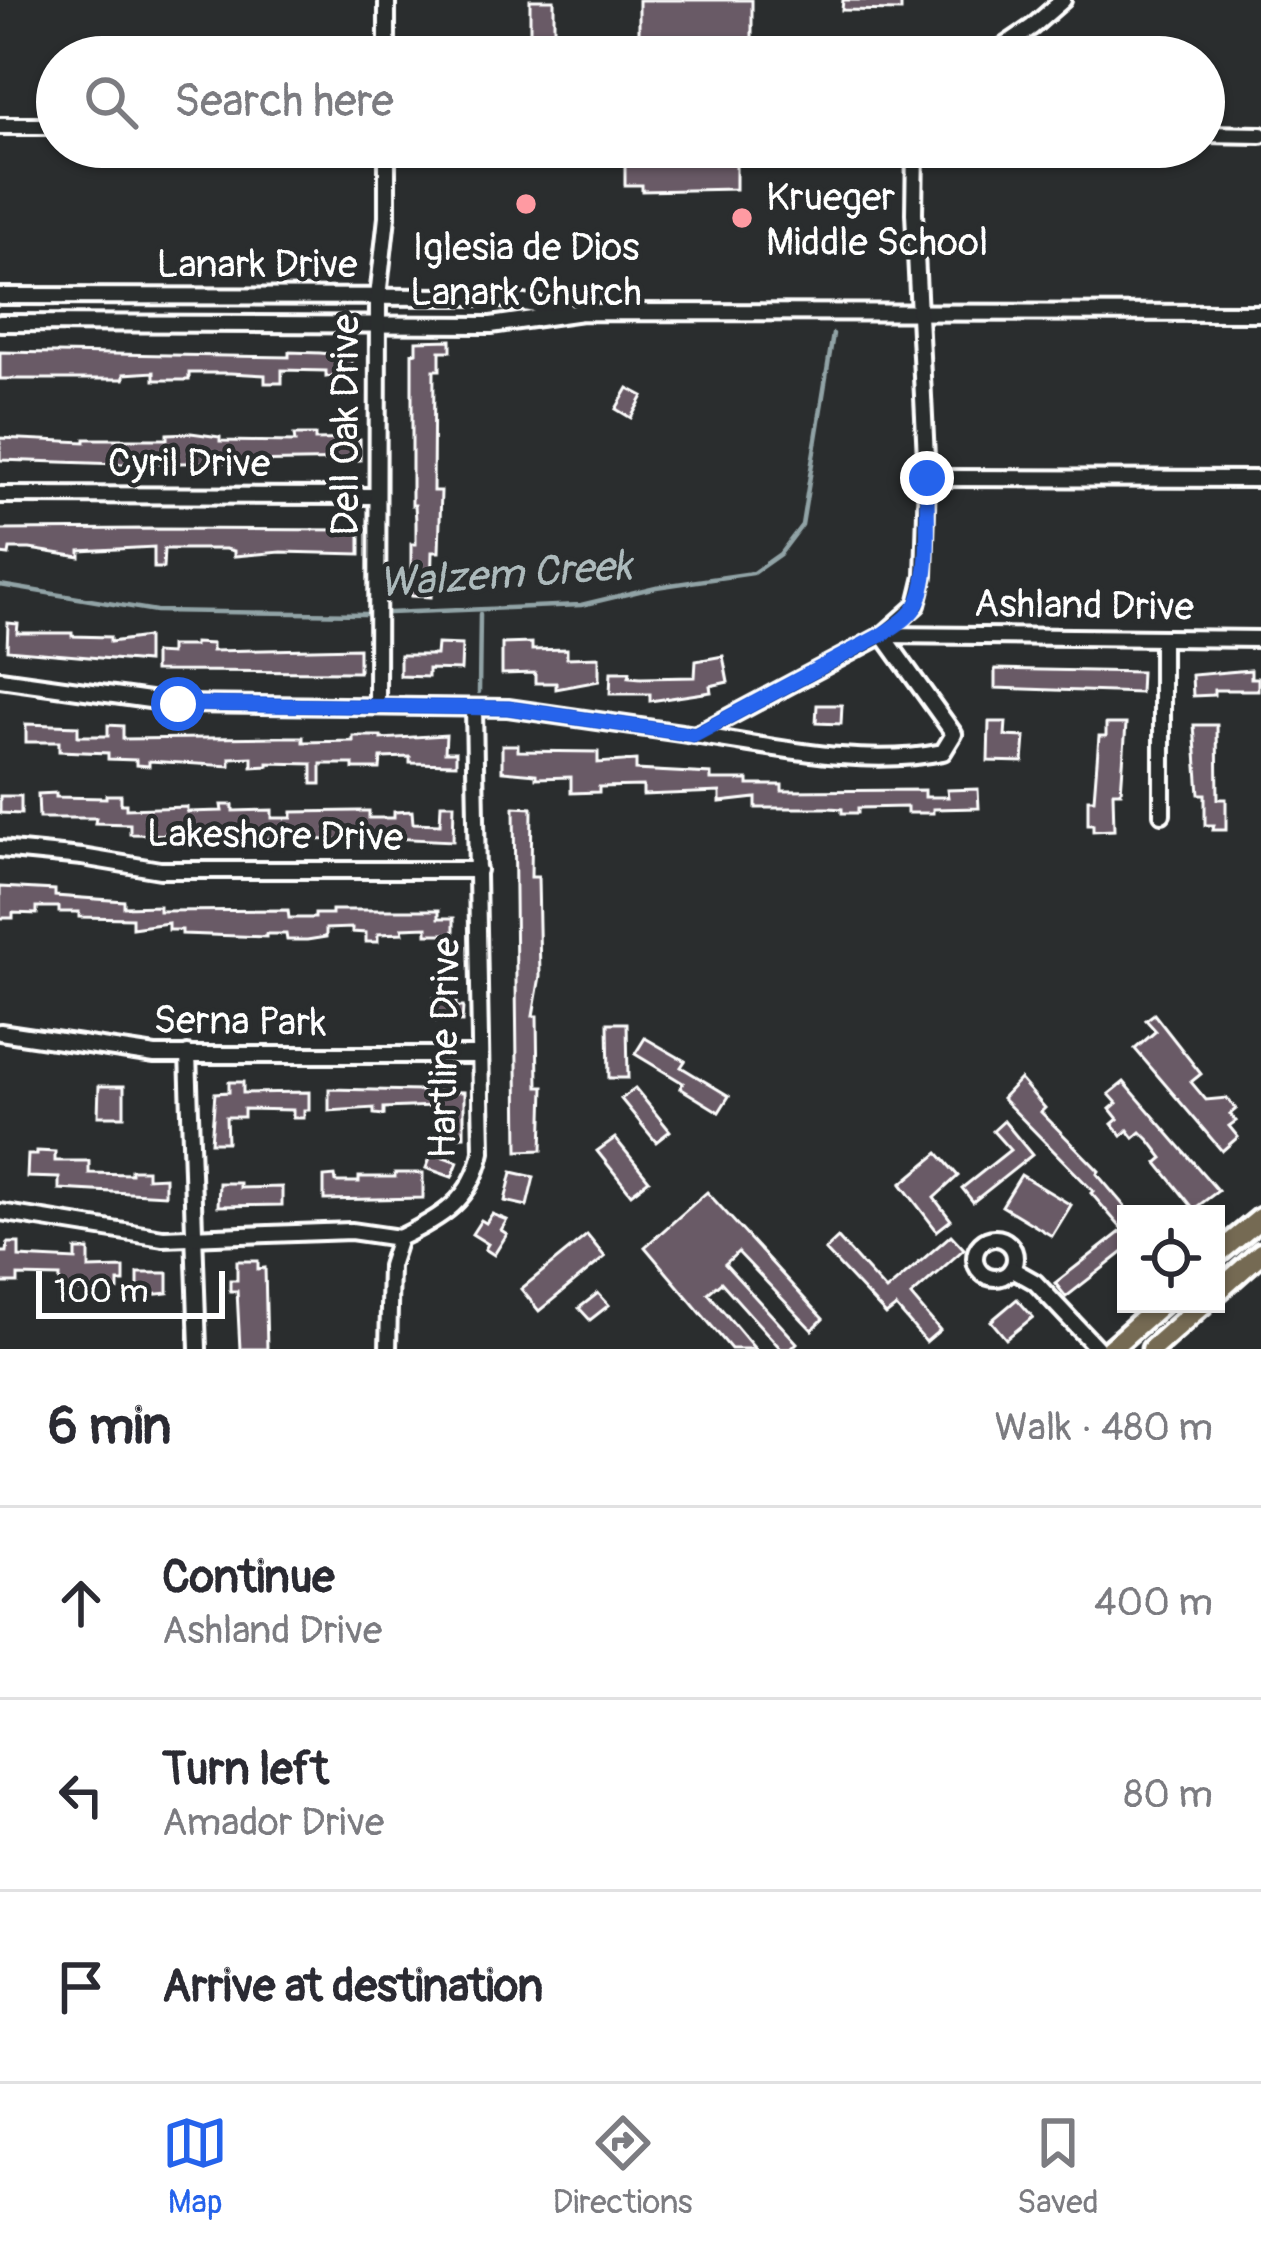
<!DOCTYPE html>
<meta charset="utf-8">
<style>
:root{--surface:#fff;--page:#f7f7f7;--text:#2b2b33;--muted:#7c7c81;--line:#e1e1e2;--accent:#2563eb}
body{margin:0;font-family:Pangolin,sans-serif;background:var(--page);color:var(--text)}
.controls{position:absolute;right:36px;bottom:36px;display:grid;overflow:hidden;border-radius:0px;box-shadow:0 3px 9px #0004}
.controls button{width:108px;height:108px;display:grid;place-items:center;padding:0;border:0;border-bottom:3px solid var(--line);background:var(--surface);color:var(--text);font:60px sans-serif}
.scale{position:absolute;left:36px;bottom:30px;width:189px;box-sizing:border-box;padding-left:12px;border:6px solid #fff;border-top:0;font-size:33px;line-height:42px;white-space:nowrap;color:#fff;-webkit-text-stroke:9px #2a2d2e;paint-order:stroke}
.stop{position:absolute;width:36px;height:36px;margin:-27px;border:9px solid #2563eb;border-radius:50%;background:#fff}
.stop.end{background:#2563eb;border-color:#fff;box-shadow:0 3px 12px #0008}
.list{margin:0;padding:0;list-style:none}
h2{display:flex;justify-content:space-between;align-items:center;height:156px;margin:0;padding:0 48px;font-size:51px}
h2 small{font-size:39px;font-weight:400;color:var(--muted)}
.list li{display:grid;grid-template-columns:78px 1fr auto;gap:36px;align-items:center;box-sizing:border-box;height:192px;padding:0 48px;border-top:3px solid var(--line)}
.list b{display:block;font-size:45px;white-space:nowrap}
.list p{margin:0;font-size:39px;white-space:nowrap;color:var(--muted)}
.list em{font-size:39px;font-style:normal;color:var(--muted)}
.icon{flex:none;width:66px;height:66px;fill:none;stroke:currentColor;stroke-width:2;stroke-linecap:round;stroke-linejoin:round}
.map{position:relative;flex:none;width:1261px;height:1349px;overflow:hidden}
.search{position:absolute;background:var(--surface);box-shadow:0 3px 9px #0004;left:36px;right:36px;top:36px;height:132px;display:flex;align-items:center;gap:30px;box-sizing:border-box;padding:0 42px;border-radius:66px;color:var(--muted);font-size:45px}
.sheet{height:732px;background:var(--surface)}
nav{display:flex;justify-content:space-around;align-items:center;box-sizing:border-box;height:168px;border-top:3px solid var(--line);background:var(--surface);font-size:33px;color:var(--muted)}
nav a{display:grid;justify-items:center;gap:6px}
nav .on{color:var(--accent)}
.map>svg:first-child{display:block}
.lines{fill:none;stroke-linecap:round;stroke-linejoin:round}
.stream{stroke:#91a3a6;stroke-width:4.5}
.building{fill:#695a66;stroke:#fff;stroke-width:3}
.minor-casing{stroke:#fff;stroke-width:22}
.major-casing{stroke:#fff;stroke-width:27}
.minor{stroke:#2a2d2e;stroke-width:14}
.major{stroke:#756b52;stroke-width:18}
.route{stroke:#2563eb;stroke-width:15}
.poi-dot{fill:#ff9aa2;stroke:#2a2d2e;stroke-width:4.5}
.labels{text-anchor:middle;stroke-width:9;stroke-linejoin:round;paint-order:stroke}
.poi-label{font-size:39px;fill:#fff;stroke:#2a2d2e;text-anchor:start}
.street-label{font-size:39px;fill:#fff;stroke:#2a2d2e}
.water-label{font-size:42px;font-style:italic;fill:#adbabc;stroke:#2a2d2e}
</style>
<div class="map">
<svg width="1261" height="1349" viewBox="0 0 1261 1349">
<rect width="100%" height="100%" fill="#2a2d2e"/>
<filter id="ink" filterUnits="userSpaceOnUse"><feTurbulence type="fractalNoise" baseFrequency=".00833" numOctaves="2"/><feDisplacementMap in="SourceGraphic" scale="24" xChannelSelector="R" yChannelSelector="G"/><feConvolveMatrix kernelMatrix="1 2 1 2 8 2 1 2 1" color-interpolation-filters="sRGB"/></filter>
<g filter="url(#ink)">
<g class="lines">
<g class="stream">
<path d="M0,585L156,611L364,614L581,605L656,587L753,573L780,554L802,525L833,334"/>
<path d="M479,692L480,614"/>
</g>
</g>
<g class="building">
<rect x="530" y="0" width="24" height="57"/>
<rect x="639" y="0" width="113" height="57"/>
<path d="M843,0H901V11L842,10Z"/>
<rect x="836" y="45" width="30" height="12"/>
<path d="M625,147H736V189L642,191V185H625Z"/>
<path d="M451,340V351H440V370H434L433,491H441L439,552H432L431,597L411,596V544H416V521L415,505H412V353L416,352V341Z"/>
<path d="M0,352L289,357V352L320,353L352,356L351,373L326,377V371L282,370V383H265V375L230,373H189V380H154V372L124,374V379H0Z"/>
<path d="M628,388L643,396L631,418L616,409Z"/>
<path d="M191,433L220,437V441L295,442L294,435H315V440L360,439V460L120,464L0,460V438L85,442V439H167V434Z"/>
<path d="M150,529L360,530V554L281,552L234,556V551L226,549H164L163,568H154V547L80,551V557L30,549H10L9,555L0,554V530Z"/>
<path d="M8,623L18,624L17,633H72V636L110,637V642L147,637V662L7,650Z"/>
<path d="M194,643L212,644V651L359,648V672L154,671V653L170,654V646H194Z"/>
<path d="M532,643V650L567,649V658L599,657V681L556,689V683H535V673L502,674V644Z"/>
<path d="M437,644L462,645L461,670L428,669V677L400,676V655H436Z"/>
<path d="M723,656L728,682L710,686L711,692L650,701V694H610L611,672H630L629,677L641,678L695,677L696,661Z"/>
<path d="M995,669L1141,672L1140,693L995,688Z"/>
<path d="M1251,670V678H1258V690H1214V695L1193,696L1192,675Z"/>
<path d="M817,705H842L841,724L816,723Z"/>
<path d="M989,722H1006L1005,736L1025,737L1023,762L988,761Z"/>
<path d="M26,724L78,726V736H108V725L123,726V739L282,737H303V742L353,741V736H381V739L446,735L445,752H456V764L410,763V757L381,758L380,769H353V764H321V784H312V764L268,763V766L252,767V757L230,758V766L149,761V766L136,765V760L108,759V753L59,751V742H26Z"/>
<path d="M1106,724H1126L1121,792H1113L1114,830L1093,831V824H1088V799H1094L1099,736H1106Z"/>
<path d="M1194,725H1217L1218,799H1226V830H1213L1214,825H1205V794H1199Z"/>
<path d="M502,745H518V751L598,752V763L636,760V770L711,774V780H748V785H782V791L925,790V797H948L947,790L978,789L979,808L933,809V813H907V807L858,808V813H842V809L829,808H756V798L720,802V792L643,795V786L599,787V792L571,793V777L536,778V774L502,771Z"/>
<path d="M56,793V797L106,798V795H121V804H126V809L187,807V812L222,811L221,805H233V811L272,810V818H292V812L358,811H369V818H394V812L412,811L413,823L440,824L441,804H454L453,841L347,836V840L261,839V829L234,830V839L221,840V830H193V835L130,834V824L95,823L96,818H39L38,794Z"/>
<path d="M0,796H21V814L0,813Z"/>
<path d="M514,807L532,808L531,877H538L540,976L533,1016H537L538,1087H544L542,1150L518,1151Z"/>
<path d="M0,887L55,890V896L124,901V907L159,906V911L288,910L289,918H315V914H332V910H439V918H454V934H427V927L402,928L403,933L378,934V942H366V933L352,932V928L326,929V937L307,940H287L286,934H266V937L182,934V930H168V923L132,928V918L79,917V912H59V907H37V914L13,913V918H0Z"/>
<path d="M434,998H456V1007H463L462,1022L433,1021Z"/>
<path d="M1154,1014L1201,1074L1191,1082L1206,1100L1227,1098L1236,1109L1230,1114L1236,1121L1229,1126L1238,1137L1222,1151L1135,1049L1156,1031L1146,1020Z"/>
<path d="M608,1023H627L628,1078H609Z"/>
<path d="M645,1038L685,1061L681,1067L729,1096L719,1112L680,1088L683,1083L635,1054Z"/>
<path d="M1020,1079L1045,1108L1041,1112L1099,1171L1097,1174L1126,1208V1250L1066,1297L1055,1283L1123,1230L1091,1193L1093,1191L1002,1098Z"/>
<path d="M229,1082H243V1093L309,1092V1110H304V1118H293V1110L244,1109V1117H226L227,1142H211L215,1093L229,1092Z"/>
<path d="M1124,1082L1218,1191L1194,1209L1157,1163L1163,1158L1150,1141L1141,1132L1134,1138L1128,1130L1122,1136L1112,1124L1118,1119L1110,1109L1117,1103L1109,1094Z"/>
<path d="M99,1086H124V1116H98Z"/>
<path d="M635,1088L670,1131L656,1142L621,1099Z"/>
<path d="M329,1089L464,1092V1136L449,1137L448,1110H434V1106L384,1108V1115L374,1114V1108L329,1111Z"/>
<path d="M1004,1121L1032,1155L973,1202L962,1188L1010,1150L993,1131Z"/>
<path d="M615,1138L649,1180L631,1194L597,1151Z"/>
<path d="M37,1151L55,1152V1161H89V1173L131,1174V1170H147V1178L165,1177V1195L59,1189V1178L27,1177L28,1155H37Z"/>
<path d="M432,1153L458,1162L452,1177L426,1168Z"/>
<path d="M938,1153L958,1176L934,1198L951,1220L937,1231L901,1184Z"/>
<path d="M512,1172L534,1177L527,1206L505,1201Z"/>
<path d="M395,1173H423V1198L324,1200V1177L335,1176L336,1182H359V1177H395Z"/>
<path d="M1021,1175L1071,1205L1052,1236L1002,1206Z"/>
<path d="M219,1183H240V1188L282,1187V1205L218,1206Z"/>
<path d="M707,1192L823,1319L812,1330L738,1252L725,1264L797,1343L791,1349H781L721,1282L708,1293L755,1349H731L645,1247Z"/>
<path d="M492,1214L507,1220L501,1230L507,1234L494,1255L485,1249L488,1244L472,1234L481,1220L486,1223Z"/>
<path d="M587,1235L605,1257L539,1311L521,1289Z"/>
<path d="M951,1235L964,1249L911,1296L940,1330L926,1342L896,1307L886,1315L825,1250L838,1238L886,1291Z"/>
<path d="M8,1243H19V1257L76,1260V1250H89V1269L124,1268V1282H118V1290L71,1291V1298H59L60,1277L18,1276V1283H0V1252H7Z"/>
<path d="M237,1261H258V1269L265,1268L267,1349H240L237,1291H230V1280H237Z"/>
<path d="M138,1273H168V1293L138,1296Z"/>
<path d="M598,1293L609,1305L590,1320L579,1308Z"/>
<path d="M1017,1299L1033,1317L1006,1339L991,1321Z"/>
</g>
<g class="lines">
<defs>
<g id="minor">
<path d="M387,0V57"/>
<path d="M988,57L1032,27L1063,0"/>
<path d="M0,126H57"/>
<path d="M1204,134L1261,135"/>
<path d="M0,296L489,297L565,310"/>
<path d="M0,323L491,325L582,312L1261,313"/>
<path d="M927,478L1261,479"/>
<path d="M0,495L377,496"/>
<path d="M883,635L1261,639"/>
<path d="M0,679L178,704L508,708L695,735L883,635L917,605L924,576L927,478L914,213L915,147"/>
<path d="M377,705L378,297L387,217V147"/>
<path d="M695,735C774,747 864,768 943,752L954,734L883,635"/>
<path d="M1162,814V639"/>
<path d="M0,849L82,857L160,870H478"/>
<path d="M0,1032L155,1055H480"/>
<path d="M188,1054L198,1349"/>
<path d="M0,1212L163,1238L351,1231L399,1238"/>
<circle cx="995" cy="1258" r="20"/>
<path d="M1012,1269L1035,1282L1098,1349"/>
<path d="M388,1349L390,1266L399,1238C441,1218 472,1200 482,1152L474,708"/>
</g>
<g id="major">
<path d="M1216,1255L1261,1218"/>
<path d="M1216,1293L1261,1253"/>
<path d="M1110,1349L1161,1304"/>
<path d="M1152,1349L1203,1304"/>
</g>
</defs>
<use href="#minor" class="minor-casing"/>
<use href="#major" class="major-casing"/>
<use href="#minor" class="minor"/>
<use href="#major" class="major"/>
</g>
</g>
<g class="lines" filter="url(#ink)">
<path class="route" d="M178,704L508,708L695,735L883,634C896,625 911,617 918,602C932,571 926,512 927,478"/>
</g>
<g class="poi-dot">
<circle cx="526" cy="204" r="12"/>
<circle cx="742" cy="218" r="12"/>
</g>
<g class="labels">
<g class="poi-label">
<text x="766" y="210">Krueger<tspan x="766" dy="45">Middle School</tspan></text>
<text x="526" y="260" text-anchor="middle">Iglesia de Dios<tspan x="526" dy="45">Lanark Church</tspan></text>
</g>
<g class="street-label">
<text x="257" y="277">Lanark Drive</text>
<text transform="translate(344 425) rotate(-90)" y="14">Dell Oak Drive</text>
<text x="189" y="476">Cyril Drive</text>
<text transform="translate(1084 604) rotate(1)" y="14">Ashland Drive</text>
<text transform="translate(275 834) rotate(1)" y="14">Lakeshore Drive</text>
<text transform="translate(240 1020) rotate(1)" y="14">Serna Park</text>
<text transform="translate(443 1048) rotate(-89)" y="14">Hartline Drive</text>
</g>
<g class="water-label">
<text transform="translate(505 573) rotate(-4)" y="15">Walzem Creek</text>
</g>
</g>
</svg>
<div class="controls">
<button><svg class="icon" aria-label="locate" viewBox="0 0 24 24"><circle cx="12" cy="12" r="6"/><path d="M12 2v4M12 18v4M2 12h4M18 12h4"/></svg></button>
</div>
<div class="scale">100 m</div>
<div class="stop" style="left:178px;top:704px"></div>
<div class="stop end" style="left:927px;top:478px"></div>
<div class="search"><svg class="icon" aria-label="search" viewBox="0 0 24 24"><circle cx="10" cy="10" r="6"/><path d="M15 15l6 6"/></svg>Search here</div>
</div>
<section class="sheet">
<h2>6 min<small>Walk · 480 m</small></h2>
<ul class="list">
<li><svg class="icon" aria-label="ahead" viewBox="0 0 24 24"><path d="M12 20V5M6 11l6-6 6 6"/></svg><div><b>Continue</b><p>Ashland Drive</p></div><em>400 m</em></li>
<li><svg class="icon" aria-label="left" viewBox="0 0 24 24"><path d="M17 20v-9H6M10 6l-5 5 5 5"/></svg><div><b>Turn left</b><p>Amador Drive</p></div><em>80 m</em></li>
<li><svg class="icon" aria-label="arrive" viewBox="0 0 24 24"><path d="M6 21V4h12l-3 4 3 4H6"/></svg><div><b>Arrive at destination</b></div></li>
</ul>
</section>
<nav>
<a class="on"><svg class="icon" aria-label="map" viewBox="0 0 24 24"><path d="M3 6l6-2 6 2 6-2v14l-6 2-6-2-6 2zM9 4v14M15 6v14"/></svg>Map</a>
<a><svg class="icon" aria-label="directions" viewBox="0 0 24 24"><path d="M12 3l9 9-9 9-9-9zM9 14v-3h6M13 9l2 2-2 2"/></svg>Directions</a>
<a><svg class="icon" aria-label="saved" viewBox="0 0 24 24"><path d="M7 4h10v16l-5-4-5 4z"/></svg>Saved</a>
</nav>
